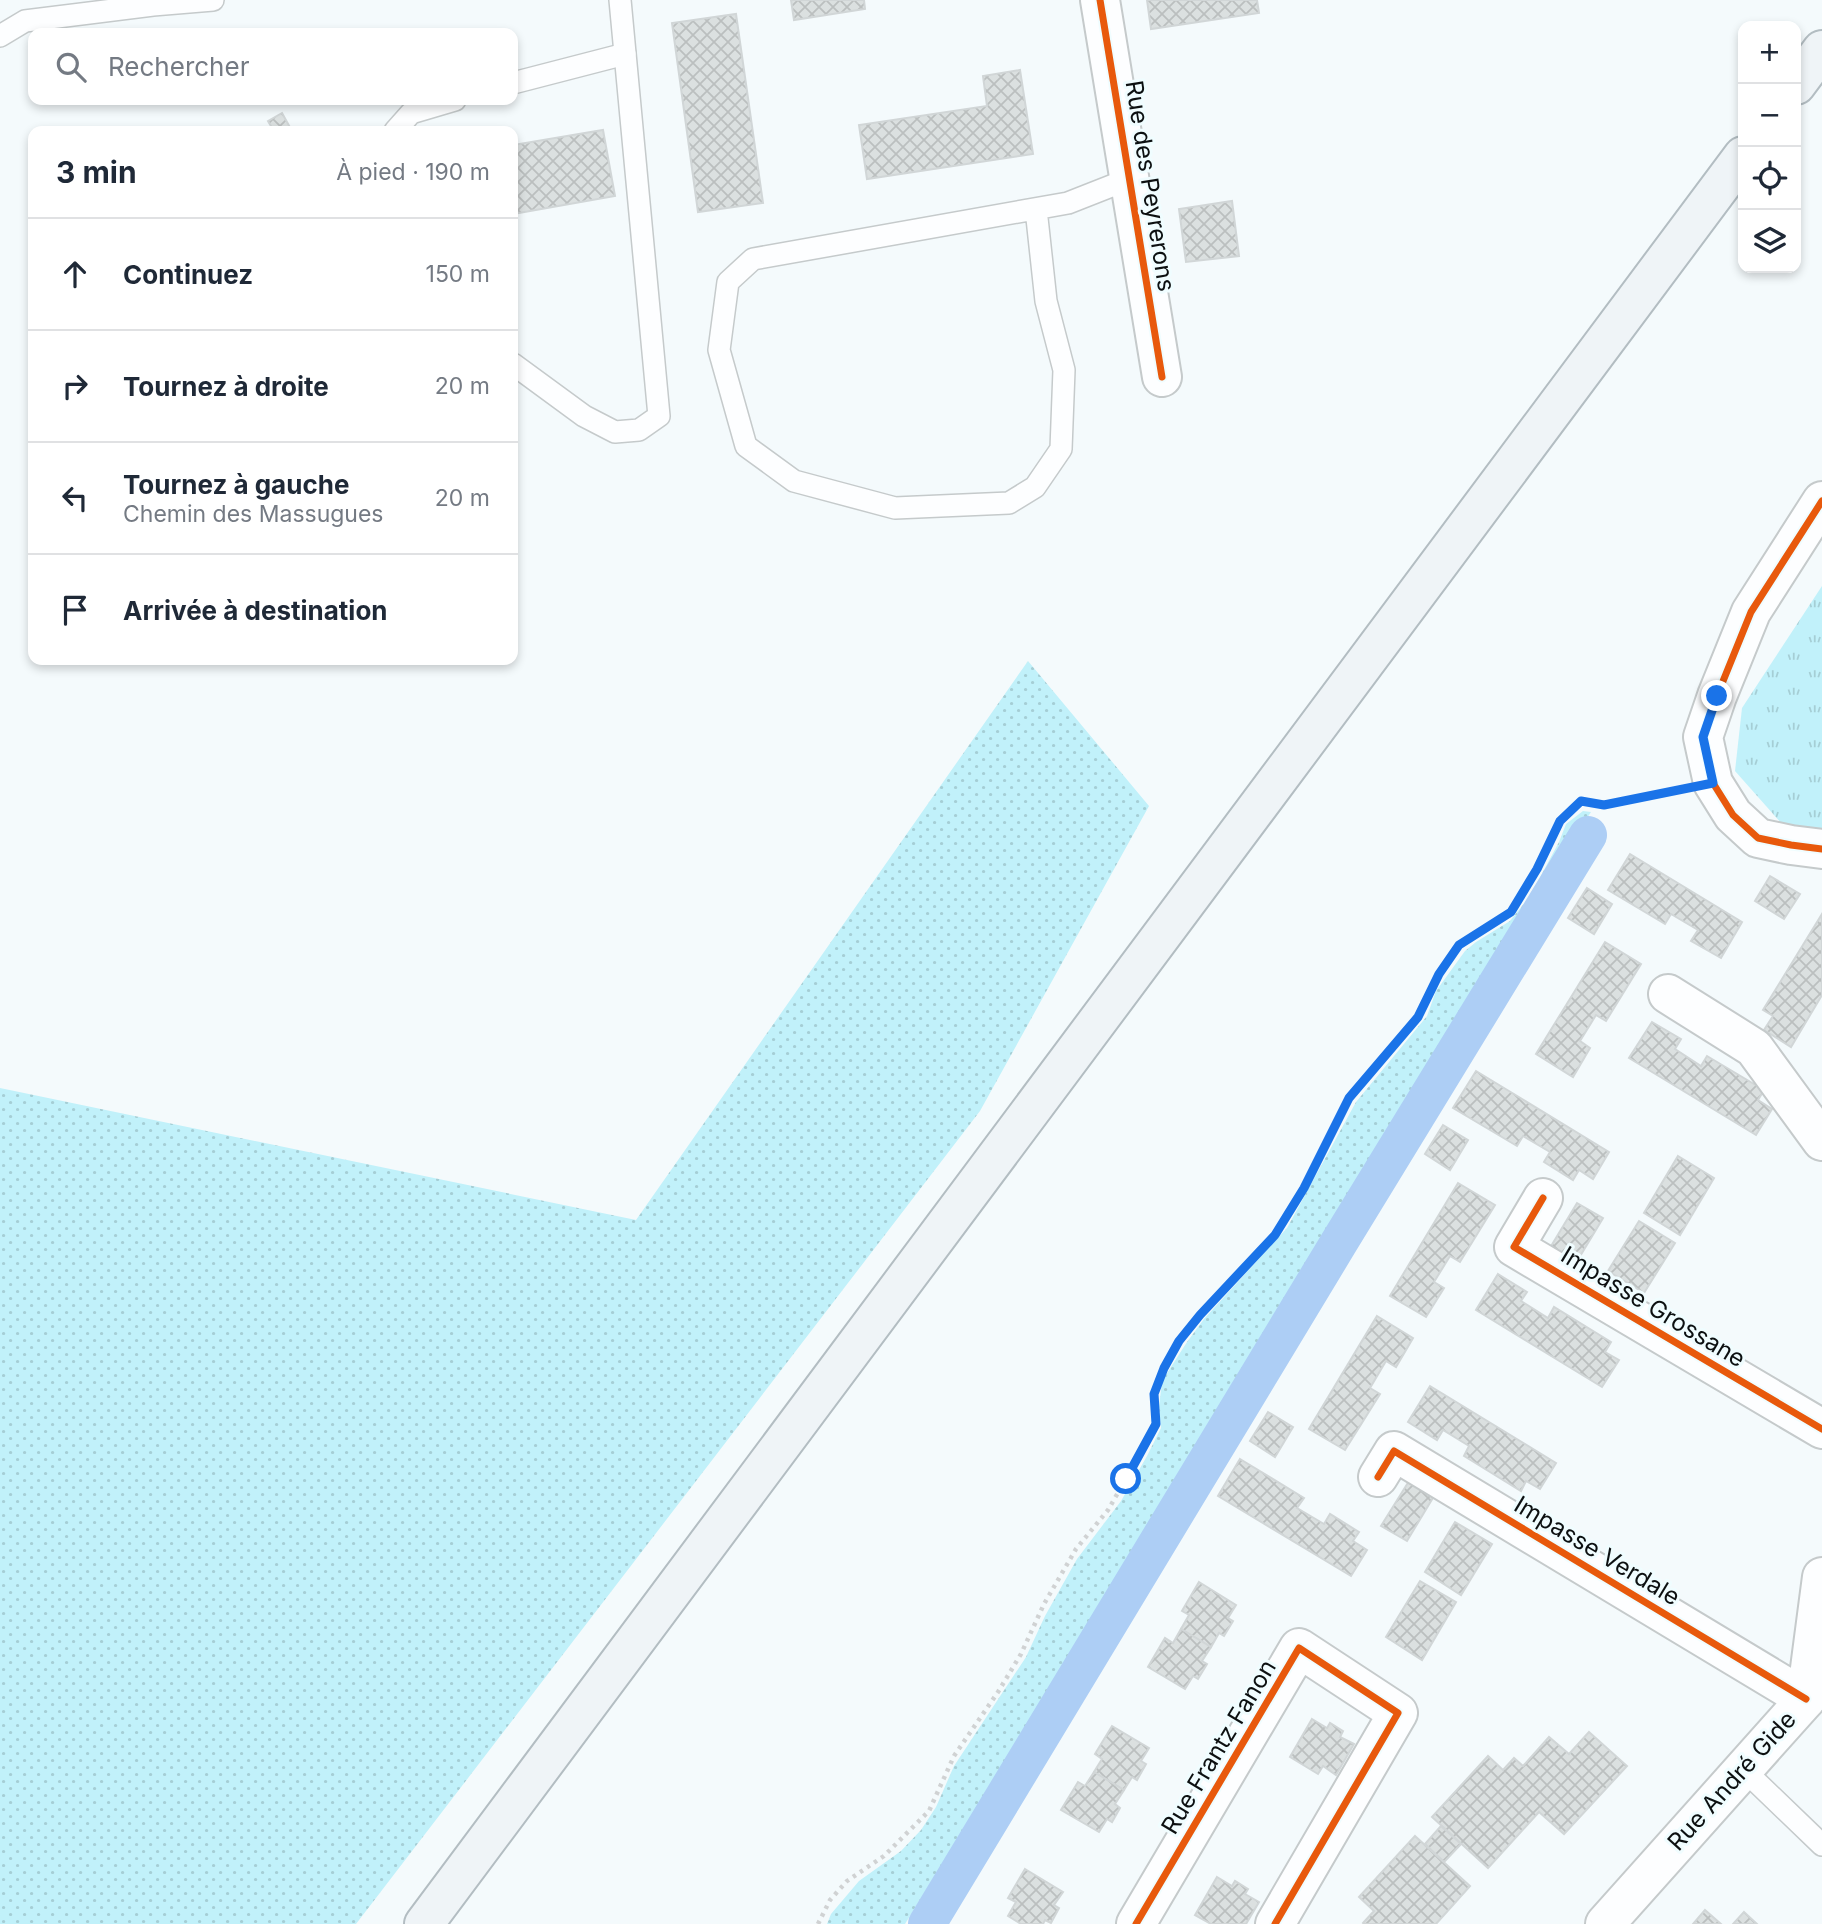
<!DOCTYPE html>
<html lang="fr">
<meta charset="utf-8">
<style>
:root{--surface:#fff;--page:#f2f2f3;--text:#1f2937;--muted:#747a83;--line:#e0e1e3}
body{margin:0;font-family:Inter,sans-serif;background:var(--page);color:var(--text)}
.controls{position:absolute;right:21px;top:21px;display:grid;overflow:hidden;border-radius:14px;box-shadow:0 4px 10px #0003}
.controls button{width:63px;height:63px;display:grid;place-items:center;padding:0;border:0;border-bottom:2px solid var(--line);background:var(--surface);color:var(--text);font:35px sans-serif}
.stop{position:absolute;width:21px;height:21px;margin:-16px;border:5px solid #1a73e8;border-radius:50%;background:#fff}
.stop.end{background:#1a73e8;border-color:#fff;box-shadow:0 2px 7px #0008}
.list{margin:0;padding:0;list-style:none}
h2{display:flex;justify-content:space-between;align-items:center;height:91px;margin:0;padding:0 28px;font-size:30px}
h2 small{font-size:23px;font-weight:400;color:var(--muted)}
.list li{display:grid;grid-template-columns:46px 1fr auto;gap:21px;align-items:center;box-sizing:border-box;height:112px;padding:0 28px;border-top:2px solid var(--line)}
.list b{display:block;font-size:26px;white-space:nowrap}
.list p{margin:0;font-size:23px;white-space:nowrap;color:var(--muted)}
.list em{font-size:23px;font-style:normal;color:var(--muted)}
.icon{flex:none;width:38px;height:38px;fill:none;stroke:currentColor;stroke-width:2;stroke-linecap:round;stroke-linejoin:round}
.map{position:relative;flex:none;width:1822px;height:1924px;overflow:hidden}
.search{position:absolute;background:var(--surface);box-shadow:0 4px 10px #0003;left:28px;top:28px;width:490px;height:77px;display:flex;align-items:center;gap:18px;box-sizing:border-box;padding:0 24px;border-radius:14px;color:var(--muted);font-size:26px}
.panel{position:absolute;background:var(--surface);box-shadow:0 4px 10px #0003;left:28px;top:126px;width:490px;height:539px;border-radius:14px}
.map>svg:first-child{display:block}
.grass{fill:url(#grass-dots)}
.park{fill:url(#park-tufts)}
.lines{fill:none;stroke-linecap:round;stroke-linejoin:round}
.canal{stroke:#adcef5;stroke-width:38}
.building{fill:url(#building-cross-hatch);stroke:#d1d6d7;stroke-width:2}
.service-casing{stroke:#c5cacb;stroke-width:24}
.minor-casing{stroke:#c5cacb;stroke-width:42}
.primary-casing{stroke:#b3bdc2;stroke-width:42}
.path{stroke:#d0d2d3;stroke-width:4.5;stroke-dasharray:3.5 5;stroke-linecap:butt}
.service{stroke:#fdfeff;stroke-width:21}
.minor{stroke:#fdfeff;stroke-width:38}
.primary{stroke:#eff4f7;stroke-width:38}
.cycleway-casing{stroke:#f0fdff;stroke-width:11}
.cycleway{stroke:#e8590c;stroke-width:7}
.route{stroke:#1a73e8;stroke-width:9}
.labels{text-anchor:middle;stroke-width:6;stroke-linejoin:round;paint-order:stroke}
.street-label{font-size:24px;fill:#0c1011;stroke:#f0fdff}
</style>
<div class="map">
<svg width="1822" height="1924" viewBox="0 0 1822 1924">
<defs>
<pattern id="grass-dots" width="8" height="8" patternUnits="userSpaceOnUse" patternTransform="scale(1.75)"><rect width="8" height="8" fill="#c1f1fa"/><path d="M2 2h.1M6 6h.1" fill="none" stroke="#a5ced5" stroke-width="1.8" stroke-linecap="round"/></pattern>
<pattern id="park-tufts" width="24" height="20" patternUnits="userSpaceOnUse" patternTransform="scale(1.75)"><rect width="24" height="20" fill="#c1f1fa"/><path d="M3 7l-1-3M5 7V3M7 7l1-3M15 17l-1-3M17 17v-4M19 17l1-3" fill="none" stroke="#a5ced5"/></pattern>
<pattern id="building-cross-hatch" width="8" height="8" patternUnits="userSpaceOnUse" patternTransform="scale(1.75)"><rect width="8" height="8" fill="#dbe0e0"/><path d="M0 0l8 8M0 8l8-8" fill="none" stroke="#bbbfbf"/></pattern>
</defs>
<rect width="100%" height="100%" fill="#f4fafc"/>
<g class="grass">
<path d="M1028,661L1149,806L980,1111L356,1924H0V1088L636,1220Z"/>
<path d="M1583,811L1591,812L1475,988L1030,1722L905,1924H827L831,1914L859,1881L901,1851L921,1830L936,1807L954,1766L1026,1657L1045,1616L1077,1559L1121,1501L1147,1456L1161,1428L1159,1407L1162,1381L1187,1342L1204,1319L1287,1228L1356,1102L1427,1016L1436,991L1465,951L1476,942L1510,921L1530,896L1559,842L1566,824Z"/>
</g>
<path class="park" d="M1822,586V835L1789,832L1735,771L1742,708Z"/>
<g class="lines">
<path class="canal" d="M927,1924L1338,1244L1588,835"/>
</g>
<g class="building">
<path d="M791,0H864L865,9L794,20Z"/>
<path d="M1147,0H1257L1259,13L1151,29Z"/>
<path d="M736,14L763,203L698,212L672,23Z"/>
<path d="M1020,70L1033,154L867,179L859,125L987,106L983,76Z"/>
<path d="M282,113L292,131H274L268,121Z"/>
<path d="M603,130L615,196L513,214V145Z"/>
<path d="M1232,201L1239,256L1186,262L1179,209Z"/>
<path d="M1630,854L1742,922L1721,958L1691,941L1698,930L1671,914L1665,924L1608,890Z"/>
<path d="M1770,876L1800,894L1784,919L1755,901Z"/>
<path d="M1587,888L1612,904L1594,934L1568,918Z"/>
<path d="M1822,914V995L1791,1047L1764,1030L1773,1016L1763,1010Z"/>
<path d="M1605,942L1641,964L1606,1021L1596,1015L1580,1041L1590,1048L1573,1077L1536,1054Z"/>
<path d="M1652,1022L1681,1039L1675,1049L1701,1066L1707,1056L1764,1090L1758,1100L1772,1109L1756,1135L1629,1058Z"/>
<path d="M1476,1071L1609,1152L1593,1179L1579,1170L1573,1180L1544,1162L1550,1152L1523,1136L1517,1146L1453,1108Z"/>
<path d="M1443,1125L1468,1140L1450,1170L1425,1154Z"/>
<path d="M1678,1156L1714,1178L1680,1235L1644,1213Z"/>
<path d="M1458,1183L1495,1205L1460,1262L1450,1256L1434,1282L1444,1288L1426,1317L1390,1296Z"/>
<path d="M1577,1203L1603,1218L1576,1263L1550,1248Z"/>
<path d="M1639,1221L1675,1243L1644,1293L1608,1271Z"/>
<path d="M1498,1274L1527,1292L1521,1301L1548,1318L1554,1307L1611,1342L1605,1352L1619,1360L1602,1387L1476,1310Z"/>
<path d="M1377,1316L1413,1338L1396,1367L1386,1361L1370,1388L1380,1394L1345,1450L1309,1429Z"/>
<path d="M1430,1386L1556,1463L1540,1489L1526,1481L1521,1491L1464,1456L1469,1446L1443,1430L1437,1440L1408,1422Z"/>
<path d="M1268,1412L1293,1427L1275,1457L1250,1441Z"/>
<path d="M1240,1459L1304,1498L1297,1508L1324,1524L1330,1514L1359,1532L1353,1541L1367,1550L1351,1576L1218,1496Z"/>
<path d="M1409,1481L1434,1496L1407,1541L1381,1526Z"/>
<path d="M1455,1522L1492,1544L1461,1595L1425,1572Z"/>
<path d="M1420,1581L1456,1602L1422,1660L1386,1637Z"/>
<path d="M1199,1582L1236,1605L1228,1618L1233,1621L1224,1636L1219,1633L1211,1647L1181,1629L1189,1615L1182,1611Z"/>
<path d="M1181,1629L1211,1647L1202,1661L1207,1664L1198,1679L1193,1676L1185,1689L1148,1667L1165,1638L1173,1643Z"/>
<path d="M1312,1719L1327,1728L1330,1723L1343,1731L1340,1737L1354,1744L1336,1775L1323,1766L1318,1774L1290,1757Z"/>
<path d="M1112,1726L1149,1748L1141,1761L1146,1764L1137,1780L1132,1777L1124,1790L1094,1772L1102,1759L1095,1754Z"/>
<path d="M1589,1732L1627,1766L1564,1834L1539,1812L1488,1868L1432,1817L1488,1756L1503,1770L1514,1758L1523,1766L1549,1737L1569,1754Z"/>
<path d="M1094,1772L1124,1790L1115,1804L1120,1808L1112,1822L1107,1819L1099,1832L1061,1810L1078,1782L1085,1786Z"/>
<path d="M1441,1826L1461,1844L1444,1862L1425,1844Z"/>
<path d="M1415,1836L1470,1886L1436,1924H1364L1363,1923L1374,1911L1359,1897Z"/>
<path d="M1025,1869L1063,1892L1054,1905L1059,1908L1051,1923L1045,1920L1043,1924H1021L1008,1916L1016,1902L1008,1898Z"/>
<path d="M1217,1877L1232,1886L1235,1881L1248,1889L1245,1894L1259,1902L1246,1924H1211L1195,1915Z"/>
<path d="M1705,1910L1721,1924H1693Z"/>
<path d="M1744,1912L1757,1924H1733Z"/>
</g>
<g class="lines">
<defs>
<g id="service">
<path d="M0,36L25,21L153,5L213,0"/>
<path d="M513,83L625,54"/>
<path d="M395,131L411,113L455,100"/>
<path d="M1036,209L1046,301L1064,370L1061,449L1035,487L1009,503L895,508L794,481L746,446L719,350L728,282L753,259L1068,203L1129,179"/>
<path d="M513,364L584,416L615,432L639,430L659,416L620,0"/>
<path d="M1743,1769L1822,1845"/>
</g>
<g id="minor">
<path d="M1100,0L1162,377"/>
<path d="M1822,501L1751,612L1717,696L1703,737L1713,783L1733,815L1758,838L1791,845L1822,849"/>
<path d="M1668,994L1754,1048L1822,1141"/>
<path d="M1543,1198L1514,1247L1822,1429"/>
<path d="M1378,1477L1394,1451L1806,1699"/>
<path d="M1136,1924L1299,1648L1398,1713L1275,1924"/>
<path d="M1605,1924L1806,1699L1822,1577"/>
</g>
<g id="primary">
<path d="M1796,85L1822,50"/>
<path d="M424,1924L1743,156"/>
</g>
</defs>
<use href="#service" class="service-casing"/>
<use href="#minor" class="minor-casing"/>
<use href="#primary" class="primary-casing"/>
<path class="path" d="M818,1924L830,1900L847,1881L884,1856L929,1811L954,1756L998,1692L1021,1654L1044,1604L1076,1549L1108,1510L1126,1479L1156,1424L1154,1394L1164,1368L1179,1341L1200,1315L1275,1235L1304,1188L1349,1098L1418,1017L1439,974L1459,945L1511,912L1537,869L1560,821L1581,801L1604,805L1676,790"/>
<use href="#service" class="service"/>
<use href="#minor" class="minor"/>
<use href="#primary" class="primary"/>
<defs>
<g id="cycleway">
<path d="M1100,0L1162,377"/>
<path d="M1822,501L1751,612L1717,696L1703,737L1713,783L1733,815L1758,838L1791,845L1822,849"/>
<path d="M1543,1198L1514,1247L1822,1429"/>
<path d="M1378,1477L1394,1451L1806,1699"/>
<path d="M1136,1924L1299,1648L1398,1713L1275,1924"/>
</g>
</defs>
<use href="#cycleway" class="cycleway-casing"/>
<use href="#cycleway" class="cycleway"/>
</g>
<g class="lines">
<path class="route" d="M1126,1479L1156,1424L1154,1394L1164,1368L1179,1341L1200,1315L1275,1235L1304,1188L1349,1098L1418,1017L1439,974L1459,945L1511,912L1537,869L1560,821L1581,801L1604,805L1713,783L1703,737L1717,696"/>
</g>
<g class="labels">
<g class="street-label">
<text transform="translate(1150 186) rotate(81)" y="8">Rue des Peyrerons</text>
<text transform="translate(1653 1307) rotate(31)" y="8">Impasse Grossane</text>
<text transform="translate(1597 1551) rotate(31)" y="8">Impasse Verdale</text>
<text transform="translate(1219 1747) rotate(-59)" y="8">Rue Frantz Fanon</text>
<text transform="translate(1732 1781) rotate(-48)" y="8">Rue André Gide</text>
</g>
</g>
</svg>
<div class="controls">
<button>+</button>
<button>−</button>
<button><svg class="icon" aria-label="locate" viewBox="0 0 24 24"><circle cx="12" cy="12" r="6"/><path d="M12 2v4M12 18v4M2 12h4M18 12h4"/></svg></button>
<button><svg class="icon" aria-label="layers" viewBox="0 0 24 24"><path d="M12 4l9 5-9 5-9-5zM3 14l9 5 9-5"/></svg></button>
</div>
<div class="stop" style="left:1126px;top:1479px"></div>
<div class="stop end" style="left:1717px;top:696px"></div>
<div class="search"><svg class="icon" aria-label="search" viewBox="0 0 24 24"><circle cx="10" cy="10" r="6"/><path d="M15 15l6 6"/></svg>Rechercher</div>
<section class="panel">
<h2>3 min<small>À pied · 190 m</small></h2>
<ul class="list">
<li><svg class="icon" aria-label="ahead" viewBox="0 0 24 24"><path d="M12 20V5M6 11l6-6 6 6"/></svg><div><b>Continuez</b></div><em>150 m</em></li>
<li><svg class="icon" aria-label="right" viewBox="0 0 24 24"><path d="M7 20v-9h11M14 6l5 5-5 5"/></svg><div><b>Tournez à droite</b></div><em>20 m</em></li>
<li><svg class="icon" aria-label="left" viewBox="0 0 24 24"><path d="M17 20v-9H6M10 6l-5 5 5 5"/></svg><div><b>Tournez à gauche</b><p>Chemin des Massugues</p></div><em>20 m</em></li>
<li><svg class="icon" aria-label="arrive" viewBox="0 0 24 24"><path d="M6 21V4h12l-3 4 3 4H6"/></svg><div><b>Arrivée à destination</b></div></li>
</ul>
</section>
</div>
